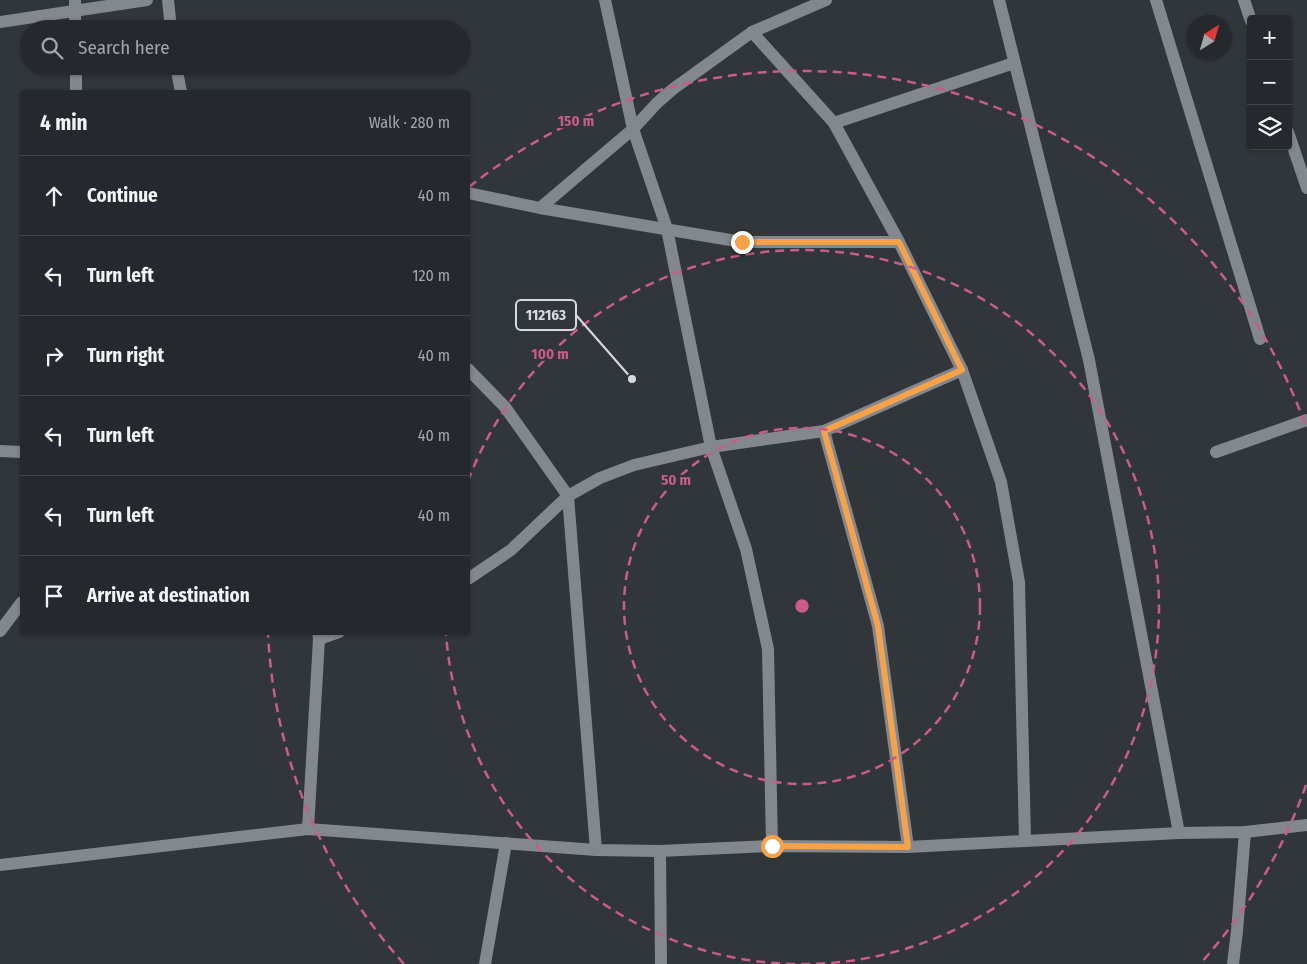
<!DOCTYPE html>
<meta charset="utf-8">
<style>
:root{--surface:#25282c;--page:#313438;--text:#f1f3f6;--muted:#a3a6a9;--line:#424448}
body{margin:0;font-family:"Fira Sans Condensed",sans-serif;background:var(--page);color:var(--text)}
.controls{position:absolute;right:15px;top:15px;display:grid;overflow:hidden;border-radius:5px;box-shadow:0 1px 4px #0004}
.controls button{width:45px;height:45px;display:grid;place-items:center;padding:0;border:0;border-bottom:1px solid var(--line);background:var(--surface);color:var(--text);font:25px sans-serif}
.compass{position:absolute;left:1187px;top:15px;width:45px;height:45px;border-radius:50%;background:var(--surface);box-shadow:0 1px 4px #0004;rotate:37deg}
.stop{position:absolute;width:15px;height:15px;margin:-11px;border:4px solid #f7a149;border-radius:50%;background:#fff}
.stop.end{background:#f7a149;border-color:#fff;box-shadow:0 1px 5px #0008}
.list{margin:0;padding:0;list-style:none}
h2{display:flex;justify-content:space-between;align-items:center;height:65px;margin:0;padding:0 20px;font-size:21px}
h2 small{font-size:16px;font-weight:400;color:var(--muted)}
.list li{display:grid;grid-template-columns:32px 1fr auto;gap:15px;align-items:center;box-sizing:border-box;height:80px;padding:0 20px;border-top:1px solid var(--line)}
.list b{display:block;font-size:19px;white-space:nowrap}
.list em{font-size:16px;font-style:normal;color:var(--muted)}
.icon{flex:none;width:28px;height:28px;fill:none;stroke:currentColor;stroke-width:2;stroke-linecap:round;stroke-linejoin:round}
.map{position:relative;flex:none;width:1307px;height:964px;overflow:hidden}
.search{position:absolute;background:var(--surface);box-shadow:0 1px 4px #0004;left:20px;top:20px;width:450px;height:55px;display:flex;align-items:center;gap:12px;box-sizing:border-box;padding:0 18px;border-radius:28px;color:var(--muted);font-size:19px}
.panel{position:absolute;background:var(--surface);box-shadow:0 1px 4px #0004;left:20px;top:90px;width:450px;height:545px;border-radius:5px}
.map>svg:first-child{display:block}
.lines{fill:none;stroke-linecap:round;stroke-linejoin:round}
.minor{stroke:#82888d;stroke-width:12}
.route{stroke:#f7a149;stroke-width:6}
.ring{fill:none;stroke:#c95c88;stroke-width:2.5;stroke-dasharray:9 6}
.centre{fill:#c95c88;stroke:#31363a;stroke-width:2.5}
.ring-label{font-size:15px;text-anchor:middle;font-weight:bold;fill:#c95c88;stroke:#31363a;stroke-width:4.5;stroke-linejoin:round;paint-order:stroke}
.leader{fill:none;stroke:#d7dadc;stroke-width:2}
.callout-dot{fill:#d7dadc;stroke:#31363a;stroke-width:2}
.callout{fill:#31363a;stroke:#d7dadc;stroke-width:2}
.callout-label{font-size:15px;text-anchor:middle;font-weight:bold;fill:#d7dadc}
</style>
<div class="map">
<svg width="1307" height="964" viewBox="0 0 1307 964">
<rect width="100%" height="100%" fill="#31363a"/>
<g class="lines">
<g class="minor">
<path d="M168,0L171,29"/>
<path d="M605,0L633,129L667,229L711,447L746,549L768,649L772,846"/>
<path d="M999,0L1089,360L1179,833"/>
<path d="M1156,0L1260,339"/>
<path d="M1244,0L1251,21"/>
<path d="M0,22L147,0"/>
<path d="M75,29V0"/>
<path d="M752,32L834,123L899,242L962,370L1001,482L1019,582L1025,841"/>
<path d="M76,66V92"/>
<path d="M176,66L181,92"/>
<path d="M834,123L1014,63"/>
<path d="M1288,132L1307,188"/>
<path d="M468,193L540,208L742,242H899"/>
<path d="M540,208L633,129L657,103L673,89L752,32L826,0"/>
<path d="M468,369L505,407L568,496L596,850"/>
<path d="M824,431L878,626L908,847"/>
<path d="M0,451L22,452"/>
<path d="M1216,452L1307,420"/>
<path d="M468,579L511,550L568,496L600,478L634,465L711,447L824,431L962,370"/>
<path d="M0,631L22,602"/>
<path d="M319,639L339,632"/>
<path d="M308,829L319,639L318,632"/>
<path d="M660,851L661,964"/>
<path d="M0,865L308,829L596,850L660,851L772,846L908,847L1179,833L1245,832L1307,825"/>
<path d="M485,964L506,843"/>
<path d="M1233,964L1237,931L1245,832"/>
</g>
</g>
<g class="lines">
<path class="route" d="M742,242H899L962,370L824,431L878,626L908,847L772,846"/>
</g>
<g class="ring">
<circle cx="802" cy="606" r="178"/>
<path d="M468 481A357 357 0 1 1 446 634"/>
<path d="M1306 785A535 535 0 0 1 1200 964M404 964A535 535 0 0 1 268 634M469 187A535 535 0 0 1 1306 427"/>
</g>
<circle cx="802" cy="606" r="8" class="centre"/>
<g class="ring-label">
<text x="576" y="126">150 m</text>
<text x="550" y="359">100 m</text>
<text x="676" y="485">50 m</text>
</g>
<path class="leader" d="M632 379L576 315"/>
<circle class="callout-dot" cx="632" cy="379" r="5"/>
<rect class="callout" x="516" y="300" width="60" height="30" rx="5"/>
<g class="callout-label">
<text x="546" y="320">112163</text>
</g>
</svg>
<div class="controls">
<button>+</button>
<button>−</button>
<button><svg class="icon" aria-label="layers" viewBox="0 0 24 24"><path d="M12 4l9 5-9 5-9-5zM3 14l9 5 9-5"/></svg></button>
</div>
<svg class="compass" viewBox="-18 -18 36 36"><path d="M0-13l5 13h-10z" fill="#e53935"/><path d="M0 13l5-13h-10z" fill="#a3a6a9"/></svg>
<div class="stop" style="left:772px;top:846px"></div>
<div class="stop end" style="left:742px;top:242px"></div>
<div class="search"><svg class="icon" aria-label="search" viewBox="0 0 24 24"><circle cx="10" cy="10" r="6"/><path d="M15 15l6 6"/></svg>Search here</div>
<section class="panel">
<h2>4 min<small>Walk · 280 m</small></h2>
<ul class="list">
<li><svg class="icon" aria-label="ahead" viewBox="0 0 24 24"><path d="M12 20V5M6 11l6-6 6 6"/></svg><div><b>Continue</b></div><em>40 m</em></li>
<li><svg class="icon" aria-label="left" viewBox="0 0 24 24"><path d="M17 20v-9H6M10 6l-5 5 5 5"/></svg><div><b>Turn left</b></div><em>120 m</em></li>
<li><svg class="icon" aria-label="right" viewBox="0 0 24 24"><path d="M7 20v-9h11M14 6l5 5-5 5"/></svg><div><b>Turn right</b></div><em>40 m</em></li>
<li><svg class="icon" aria-label="left" viewBox="0 0 24 24"><path d="M17 20v-9H6M10 6l-5 5 5 5"/></svg><div><b>Turn left</b></div><em>40 m</em></li>
<li><svg class="icon" aria-label="left" viewBox="0 0 24 24"><path d="M17 20v-9H6M10 6l-5 5 5 5"/></svg><div><b>Turn left</b></div><em>40 m</em></li>
<li><svg class="icon" aria-label="arrive" viewBox="0 0 24 24"><path d="M6 21V4h12l-3 4 3 4H6"/></svg><div><b>Arrive at destination</b></div></li>
</ul>
</section>
</div>
